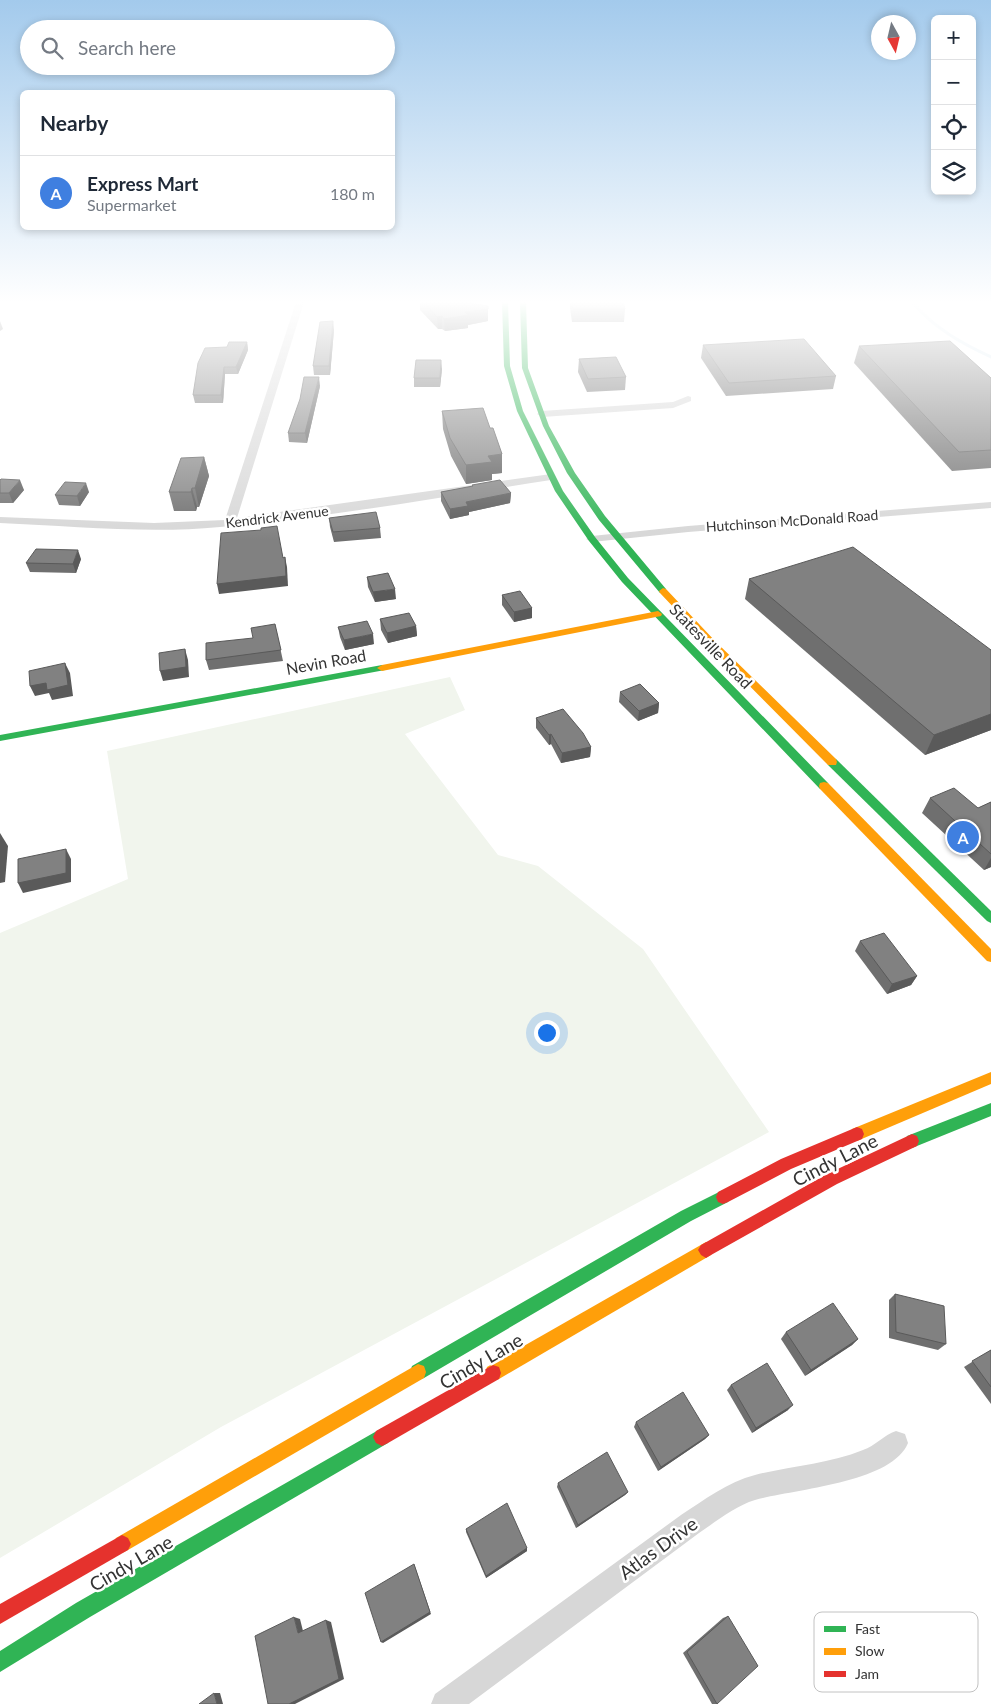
<!DOCTYPE html>
<meta charset="utf-8">
<style>
:root{--surface:#fff;--page:#f6f6f7;--text:#1f2937;--muted:#747a83;--line:#e0e1e3;--accent:#d93025}
body{margin:0;font-family:Lato,sans-serif;background:var(--page);color:var(--text)}
.controls{position:absolute;right:15px;top:15px;display:grid;overflow:hidden;border-radius:8px;box-shadow:0 2px 8px #0003}
.controls button{width:45px;height:45px;display:grid;place-items:center;padding:0;border:0;border-bottom:1px solid var(--line);background:var(--surface);color:var(--text);font:25px sans-serif}
.compass{position:absolute;left:871px;top:15px;width:45px;height:45px;border-radius:50%;background:var(--surface);box-shadow:0 2px 8px #0003;rotate:172deg}
.you{position:absolute;left:546px;top:1032px;width:18px;height:18px;margin:-12px;border:4px solid #fff;border-radius:50%;background:#1a73e8;box-shadow:0 0 0 8px #1a73e833}
.badge{display:grid;place-items:center;width:32px;height:32px;border-radius:50%;background:var(--accent);color:#fff;font-size:16px;font-weight:700}
.pin{position:absolute;translate:-50% -50%;border:2px solid #fff;box-shadow:0 1px 5px #0006}
.list{margin:0;padding:0;list-style:none}
h2{display:flex;justify-content:space-between;align-items:center;height:65px;margin:0;padding:0 20px;font-size:21px}
h2 small{font-size:16px;font-weight:400;color:var(--muted)}
.list li{display:grid;grid-template-columns:32px 1fr auto;gap:15px;align-items:center;box-sizing:border-box;height:75px;padding:0 20px;border-top:1px solid var(--line)}
.list b{display:block;font-size:19px;white-space:nowrap}
.list p{margin:0;font-size:16px;white-space:nowrap;color:var(--muted)}
.list em{font-size:16px;font-style:normal;color:var(--muted)}
.icon{flex:none;width:28px;height:28px;fill:none;stroke:currentColor;stroke-width:2;stroke-linecap:round;stroke-linejoin:round}
.map{position:relative;flex:none;width:991px;height:1704px;overflow:hidden}
.search{position:absolute;background:var(--surface);box-shadow:0 2px 8px #0003;left:20px;top:20px;width:375px;height:55px;display:flex;align-items:center;gap:12px;box-sizing:border-box;padding:0 18px;border-radius:28px;color:var(--muted);font-size:19px}
.panel{position:absolute;background:var(--surface);box-shadow:0 2px 8px #0003;left:20px;top:90px;width:375px;height:140px;border-radius:8px}
.map>svg:first-child{display:block}
.green{fill:#f1f5ed}
.lines{fill:none;stroke-linecap:round;stroke-linejoin:round}
.stream{stroke:#ddebf3;stroke-width:3}
.street{fill:#d7d7d7;fill-rule:evenodd}
.fast{fill:#30b455;fill-rule:evenodd}
.slow{fill:#ff9f0a;fill-rule:evenodd}
.jam{fill:#e5322d;fill-rule:evenodd}
.wall{fill:#6f6f6f}
.shaded-wall{fill:#5a5a5a}
.building{fill:#818181;stroke:#5a5a5a}
.labels{text-anchor:middle;stroke-width:5;stroke-linejoin:round;paint-order:stroke}
.far-street-label{font-size:14px;fill:#333;stroke:#fff}
.street-label{font-size:16px;fill:#333;stroke:#fff}
.near-street-label{font-size:19px;fill:#333;stroke:#fff}
.key{fill:#fff;stroke:#c2c2c2;stroke-width:1}
.key-label{font-size:14px;fill:#333}
</style>
<div class="map">
<svg width="991" height="1704" viewBox="0 0 991 1704">
<rect width="100%" height="100%" fill="#fff"/>
<path class="green" d="M450,677L465,710L405,734L498,855L538,866L643,949L769,1132L221,1427L0,1558V933L128,879L107,751Z"/>
<g class="lines">
<path class="stream" d="M912,302C934,328 961,343 991,357"/>
<g class="street">
<path d="M296,302H304L237,518L551,474L556,477L551,480C441,497 331,517 220,527C148,534 73,526 0,523V517L154,523L225,520Z"/>
<path d="M688,396L691,397V401L673,408L542,417L537,414L542,411L673,402Z"/>
<path d="M991,502V508L688,532L592,542L586,539L592,536L688,526Z"/>
<path d="M896,1431L905,1434L908,1443C892,1483 794,1489 755,1500C735,1506 717,1521 699,1533L469,1704H431L435,1694L681,1515C704,1500 728,1482 755,1475C790,1466 829,1464 863,1450C875,1446 884,1435 896,1431Z"/>
</g>
<g class="fast">
<path d="M502,302H508L510,366L523,411L563,491L595,537L628,578L828,783L829,786L828,789H820L622,582L589,541L555,491L517,411L504,366Z"/>
<path d="M520,302H526L528,368L549,426L575,473L605,516L666,589V593H660L599,520L567,473L543,426L522,368Z"/>
<path d="M382,665L387,668L385,670L0,741V735Z"/>
<path d="M832,758L836,759L991,911V923L987,921L828,765L827,762Z"/>
<path d="M991,1103V1116L912,1148L907,1146L905,1141L907,1136Z"/>
<path d="M723,1190L728,1192L730,1197L728,1202L691,1221L424,1378L418,1380L412,1378L410,1372L412,1366L681,1211Z"/>
<path d="M382,1428L388,1431L391,1437L388,1443L90,1617L0,1672V1651L76,1603Z"/>
</g>
<g class="slow">
<path d="M663,588L666,589L716,642L836,759L837,762L836,765H828L710,646L660,593L659,591Z"/>
<path d="M658,611L662,614L661,616L382,671L377,668L382,665Z"/>
<path d="M824,782L828,783L991,949V962L987,961L820,789L819,786L820,783Z"/>
<path d="M991,1072V1084L857,1141L852,1139L850,1134L852,1129Z"/>
<path d="M706,1242L711,1245L714,1250L711,1255L499,1379L493,1381L487,1379L485,1373L487,1367Z"/>
<path d="M418,1364L424,1366L426,1372L424,1378L128,1550L122,1553L116,1550L113,1544L116,1538Z"/>
</g>
<g class="jam">
<path d="M857,1127L862,1129L864,1134L862,1139L791,1169L728,1202L723,1204L718,1202L716,1197L718,1192L781,1159Z"/>
<path d="M912,1134L917,1136L919,1141L917,1146L837,1184L711,1255L706,1258L701,1255L698,1250L701,1245L827,1174Z"/>
<path d="M493,1365L499,1367L501,1373L499,1379L388,1443L382,1446L376,1443L373,1437L376,1431Z"/>
<path d="M122,1535L128,1538L131,1544L128,1550L0,1624V1604Z"/>
</g>
</g>
<g class="wall">
<path d="M420,302H462L488,306V321L468,325V328L445,331L442,329H438L420,310Z"/>
<path d="M570,302L625,309L624,322H572L570,308Z"/>
<path d="M334,330L330,375H314L313,366Z"/>
<path d="M247,342L248,350L238,374H225L223,403H195L193,395L227,347Z"/>
<path d="M703,345L836,376L833,389L726,396L701,358Z"/>
<path d="M859,346L991,378V468L952,471L854,363Z"/>
<path d="M579,359L626,377L625,390L587,392L578,372Z"/>
<path d="M442,369L440,387H414V378Z"/>
<path d="M320,386L307,443L289,442L288,433Z"/>
<path d="M442,411L490,428L502,454V473L492,474V480L466,484L451,456L443,429Z"/>
<path d="M204,457L209,476L199,507H197L196,511H174L169,492Z"/>
<path d="M0,480L24,490L13,503H0Z"/>
<path d="M472,485L511,493L510,503L469,512V515L450,519L441,501V492L472,487Z"/>
<path d="M89,492L80,506L59,505L55,495Z"/>
<path d="M329,518L380,528L381,538L334,542L330,527Z"/>
<path d="M81,559L76,573L30,572L26,563Z"/>
<path d="M367,577L396,599L375,602L368,587Z"/>
<path d="M749,579L991,650V730L925,755L745,599Z"/>
<path d="M502,595L532,608V618L514,622L502,605Z"/>
<path d="M380,619L416,626L417,636L388,643L381,630Z"/>
<path d="M275,624L283,661L209,670L206,660L253,638Z"/>
<path d="M338,627L374,644L345,650L340,637Z"/>
<path d="M620,692L659,703L658,713L638,721L619,702Z"/>
<path d="M536,718L591,747L590,757L561,763L551,744L549,745L536,728Z"/>
<path d="M930,798L978,808L991,802V867L984,870L922,813Z"/>
<path d="M860,941L917,976L911,985L887,994L855,951Z"/>
<path d="M895,1294L946,1344L938,1350L889,1338V1300Z"/>
<path d="M786,1332L858,1339L852,1345L805,1376L781,1339Z"/>
<path d="M991,1350V1404L964,1367Z"/>
<path d="M731,1385L788,1410L752,1433L727,1390Z"/>
<path d="M636,1422L709,1435L705,1439L658,1471L634,1427Z"/>
<path d="M558,1483L628,1492L625,1495L576,1528L557,1487Z"/>
<path d="M466,1529L527,1548V1551L486,1578L466,1532Z"/>
<path d="M728,1616L717,1704H712L683,1653L723,1618Z"/>
</g>
<g class="shaded-wall">
<path d="M488,309V321L468,325V328L445,331L444,319L465,312Z"/>
<path d="M442,316V329H438L437,317Z"/>
<path d="M0,321L3,329L0,331Z"/>
<path d="M333,321L334,330L330,375L329,366Z"/>
<path d="M247,342L248,350L238,374L236,367Z"/>
<path d="M441,360L442,369L440,387V378Z"/>
<path d="M224,367L225,374L223,403L221,395Z"/>
<path d="M319,377L320,386L307,443L305,433Z"/>
<path d="M502,454V473L492,474V480L466,484V465L488,456Z"/>
<path d="M204,457L209,476L199,507L195,488Z"/>
<path d="M20,480L24,490L13,503L9,493Z"/>
<path d="M86,483L89,492L80,506L77,496Z"/>
<path d="M192,488L197,507L196,511L191,492Z"/>
<path d="M511,493L510,503L469,512V515L450,519V509L466,502Z"/>
<path d="M78,550L81,559L76,573L73,564Z"/>
<path d="M285,557L287,567L288,586L219,594L217,584Z"/>
<path d="M395,589L396,599L375,602L373,592Z"/>
<path d="M532,608V618L514,622V612Z"/>
<path d="M416,626L417,636L388,643L387,633Z"/>
<path d="M373,634L374,644L345,650L344,640Z"/>
<path d="M185,649L188,660L189,677L163,681L160,671Z"/>
<path d="M65,663L70,673L73,696L52,700L49,693L35,696L30,686Z"/>
<path d="M659,703L658,713L638,721L639,711Z"/>
<path d="M991,714V730L925,755L934,735Z"/>
<path d="M551,734V744L549,745V735Z"/>
<path d="M591,747L590,757L561,763L562,753Z"/>
<path d="M0,833L8,846L5,882L0,883Z"/>
<path d="M66,849L71,859V882L23,893L18,883Z"/>
<path d="M991,858V867L984,870Z"/>
<path d="M917,976L911,985L887,994L892,984Z"/>
<path d="M858,1339L852,1345L805,1376L811,1370Z"/>
<path d="M793,1405L788,1410L752,1433L756,1428Z"/>
<path d="M709,1435L705,1439L658,1471L661,1467Z"/>
<path d="M628,1492L625,1495L576,1528L578,1525Z"/>
<path d="M527,1548V1551L486,1578V1576Z"/>
<path d="M414,1564L415,1567L431,1614L383,1643L381,1642Z"/>
<path d="M294,1617L300,1619L304,1635L298,1633Z"/>
<path d="M326,1620L331,1622L344,1679L295,1704H289Z"/>
<path d="M214,1693H220L223,1704H217Z"/>
</g>
<g class="building">
<path d="M424,302H462L488,306V309L465,312L468,315L444,319L442,316L437,317Z"/>
<path d="M571,302H623L625,309H573Z"/>
<path d="M333,321L329,366H313L320,322Z"/>
<path d="M804,339L836,376L729,383L703,345Z"/>
<path d="M950,341L991,378V450L959,452L859,346Z"/>
<path d="M229,342H247L236,367H224L221,395H193L198,363L205,348L227,347Z"/>
<path d="M616,357L626,377L588,379L579,359Z"/>
<path d="M416,360H441L440,378H414Z"/>
<path d="M304,377H319L305,433H288L300,399Z"/>
<path d="M483,408L490,428H493L502,454L488,456L492,462L466,465L450,438L442,411Z"/>
<path d="M204,457L195,488H192L191,492H169L181,458Z"/>
<path d="M1,479L20,480L9,493H0V480Z"/>
<path d="M500,480L511,493L466,502L468,506L450,509L441,492L473,486L472,485Z"/>
<path d="M65,482L86,483L77,496L55,495Z"/>
<path d="M376,512L380,528L333,532L329,518Z"/>
<path d="M277,526L283,558L285,557L286,576L217,584L221,533L261,530V528Z"/>
<path d="M853,547L991,650V714L934,735L749,579Z"/>
<path d="M36,549L78,550L73,564L26,563Z"/>
<path d="M388,573L395,589L373,592L367,577Z"/>
<path d="M520,591L532,608L514,612L502,595Z"/>
<path d="M409,613L416,626L387,633L380,619Z"/>
<path d="M367,621L373,634L344,640L338,627Z"/>
<path d="M275,624L281,650L206,660V643L253,638L251,628Z"/>
<path d="M185,649L186,667L160,671L159,653Z"/>
<path d="M65,663L68,685L47,690L46,683L30,686L29,671Z"/>
<path d="M640,684L659,703L639,711L620,692Z"/>
<path d="M563,709L583,733L591,747L562,753L551,734L549,735L536,718Z"/>
<path d="M954,788L978,808L991,802V854L930,798Z"/>
<path d="M66,849V873L18,883V859Z"/>
<path d="M884,933L917,976L892,984L860,941Z"/>
<path d="M895,1294L944,1306L946,1344L896,1332Z"/>
<path d="M833,1303L858,1339L811,1370L786,1332Z"/>
<path d="M991,1350V1387L972,1361Z"/>
<path d="M767,1363L793,1405L756,1428L731,1385Z"/>
<path d="M683,1392L709,1435L661,1467L636,1422Z"/>
<path d="M607,1452L628,1492L578,1525L558,1483Z"/>
<path d="M507,1503L527,1548L486,1576L466,1529Z"/>
<path d="M414,1564L430,1612L381,1642L365,1593Z"/>
<path d="M728,1616L758,1666L717,1704L687,1652Z"/>
<path d="M294,1617L298,1633L326,1620L339,1679L289,1704H268L255,1636Z"/>
<path d="M214,1693L217,1704H199Z"/>
</g>
<linearGradient id="sky" x2="0" y2="1"><stop stop-color="#a3caec"/><stop offset="0.56" stop-color="#fff"/><stop offset="1" stop-color="#fff" stop-opacity="0"/></linearGradient>
<rect width="991" height="540" fill="url(#sky)"/>
<g class="labels">
<g class="far-street-label">
<text transform="translate(277 517) rotate(-7)" y="5">Kendrick Avenue</text>
<text transform="translate(792 521) rotate(-4)" y="5">Hutchinson McDonald Road</text>
</g>
<g class="street-label">
<text transform="translate(711 646) rotate(46)" y="6">Statesville Road</text>
<text transform="translate(326 662) rotate(-10)" y="6">Nevin Road</text>
</g>
<g class="near-street-label">
<text transform="translate(835 1160) rotate(-27)" y="7">Cindy Lane</text>
<text transform="translate(481 1361) rotate(-30)" y="7">Cindy Lane</text>
<text transform="translate(658 1548) rotate(-36)" y="7">Atlas Drive</text>
<text transform="translate(131 1563) rotate(-30)" y="7">Cindy Lane</text>
</g>
</g>
<rect x="814" y="1612" width="164" height="80" rx="8" class="key"/>
<rect x="824" y="1626" width="22" height="6" fill="#30b455"/>
<rect x="824" y="1648" width="22" height="7" fill="#ff9f0a"/>
<rect x="824" y="1671" width="22" height="6" fill="#e5322d"/>
<g class="key-label">
<text x="855" y="1634">Fast</text>
<text x="855" y="1656">Slow</text>
<text x="855" y="1679">Jam</text>
</g>
</svg>
<div class="controls">
<button>+</button>
<button>−</button>
<button><svg class="icon" aria-label="locate" viewBox="0 0 24 24"><circle cx="12" cy="12" r="6"/><path d="M12 2v4M12 18v4M2 12h4M18 12h4"/></svg></button>
<button><svg class="icon" aria-label="layers" viewBox="0 0 24 24"><path d="M12 4l9 5-9 5-9-5zM3 14l9 5 9-5"/></svg></button>
</div>
<svg class="compass" viewBox="-18 -18 36 36"><path d="M0-13l5 13h-10z" fill="#e53935"/><path d="M0 13l5-13h-10z" fill="#747a83"/></svg>
<div class="you"></div>
<div class="pin badge" style="left:963px;top:837px;background:#3f7fe0">A</div>
<div class="search"><svg class="icon" aria-label="search" viewBox="0 0 24 24"><circle cx="10" cy="10" r="6"/><path d="M15 15l6 6"/></svg>Search here</div>
<section class="panel">
<h2>Nearby<small></small></h2>
<ul class="list">
<li><span class="badge" style="background:#3f7fe0">A</span><div><b>Express Mart</b><p>Supermarket</p></div><em>180 m</em></li>
</ul>
</section>
</div>
